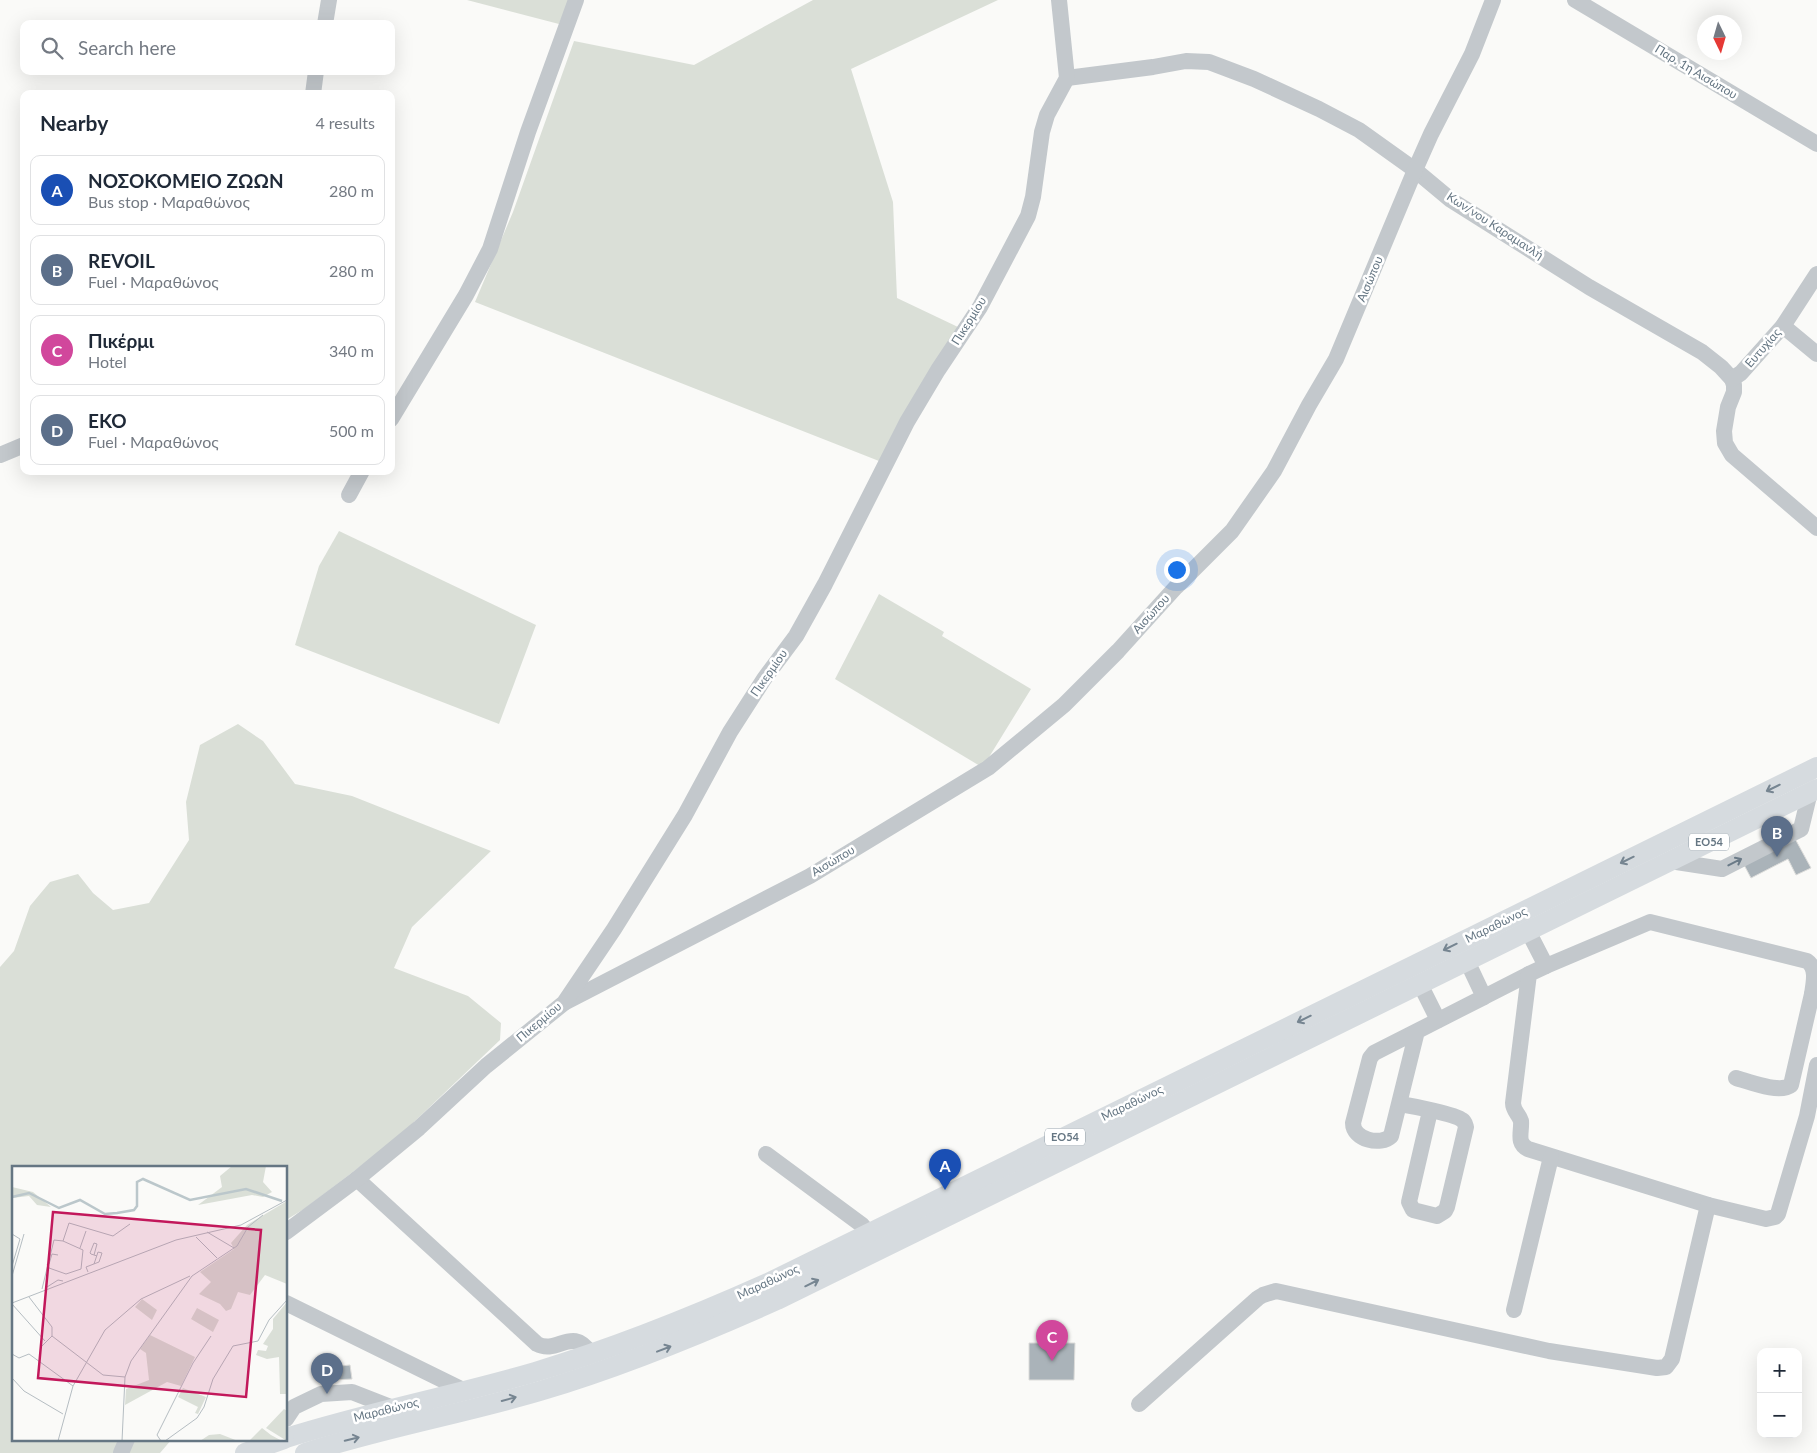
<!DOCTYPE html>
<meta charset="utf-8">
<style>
:root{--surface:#fff;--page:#f2f2f3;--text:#1f2937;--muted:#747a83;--line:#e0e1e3;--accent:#7c3aed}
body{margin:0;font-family:Lato,sans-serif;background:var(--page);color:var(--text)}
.controls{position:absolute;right:15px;bottom:15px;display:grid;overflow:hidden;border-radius:10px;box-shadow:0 5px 20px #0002}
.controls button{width:45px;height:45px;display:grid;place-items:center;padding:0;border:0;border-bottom:1px solid var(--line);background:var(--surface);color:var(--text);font:25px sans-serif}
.compass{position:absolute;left:1697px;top:15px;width:45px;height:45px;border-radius:50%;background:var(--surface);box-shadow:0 5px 20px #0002;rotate:175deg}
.you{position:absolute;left:1176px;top:569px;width:18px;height:18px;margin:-12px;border:4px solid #fff;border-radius:50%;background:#1a73e8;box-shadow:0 0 0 8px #1a73e833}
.badge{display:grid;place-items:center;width:32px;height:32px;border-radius:50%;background:var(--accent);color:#fff;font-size:16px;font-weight:700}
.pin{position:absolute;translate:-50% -41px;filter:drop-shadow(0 1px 2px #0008)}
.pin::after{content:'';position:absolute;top:26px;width:18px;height:15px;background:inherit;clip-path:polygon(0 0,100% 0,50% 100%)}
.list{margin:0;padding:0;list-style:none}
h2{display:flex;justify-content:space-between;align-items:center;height:65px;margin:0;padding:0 20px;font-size:21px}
h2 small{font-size:16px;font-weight:400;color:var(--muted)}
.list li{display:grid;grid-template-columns:32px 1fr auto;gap:15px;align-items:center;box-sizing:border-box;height:70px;margin:0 10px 10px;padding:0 10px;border:1px solid var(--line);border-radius:10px}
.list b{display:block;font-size:19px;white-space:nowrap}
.list p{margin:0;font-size:16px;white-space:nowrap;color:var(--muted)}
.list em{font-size:16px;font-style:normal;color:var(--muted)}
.icon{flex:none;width:28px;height:28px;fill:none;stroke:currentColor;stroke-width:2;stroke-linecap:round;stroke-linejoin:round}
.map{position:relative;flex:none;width:1817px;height:1453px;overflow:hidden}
.search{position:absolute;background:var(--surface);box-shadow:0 5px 20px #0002;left:20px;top:20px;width:375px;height:55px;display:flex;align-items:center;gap:12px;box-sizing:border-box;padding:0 18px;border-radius:10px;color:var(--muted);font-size:19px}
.panel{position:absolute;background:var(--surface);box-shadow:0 5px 20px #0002;left:20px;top:90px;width:375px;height:385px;border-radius:10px}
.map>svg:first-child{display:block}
.green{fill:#dadfd7}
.building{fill:#aab3b9;stroke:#dcdcda}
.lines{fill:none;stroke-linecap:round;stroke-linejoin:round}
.minor{stroke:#c3c8cc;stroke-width:16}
.major{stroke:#d6dbdf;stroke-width:20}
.oneway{stroke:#768591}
.oneway2{stroke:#6a7a87}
.labels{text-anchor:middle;stroke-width:5;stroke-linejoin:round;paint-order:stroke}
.shield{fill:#fff;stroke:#939fa8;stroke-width:1}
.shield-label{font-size:11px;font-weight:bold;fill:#657683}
.street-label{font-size:12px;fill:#657683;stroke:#fff}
.inset-river{fill:none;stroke:#bbc7cb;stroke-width:2.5}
.inset-road{fill:none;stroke:#b5bdc2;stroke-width:1}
.view{fill:#c2185b;fill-opacity:0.15;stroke:#c2185b;stroke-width:2.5}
.inset-edge{fill:none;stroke:#657683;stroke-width:2.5}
</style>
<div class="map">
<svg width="1817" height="1453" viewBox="0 0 1817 1453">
<rect width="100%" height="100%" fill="#fafaf8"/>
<g class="green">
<path d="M467,0H569L559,24Z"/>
<path d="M813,0H998L851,69L893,202L897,298L958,327L879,461L475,302L513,212L574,41L694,65Z"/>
<path d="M339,531L536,625L499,724L295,645L319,566Z"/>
<path d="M879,594L944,632L942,636L1031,689L986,762L980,766L835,679Z"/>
<path d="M238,724L263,741L295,784L352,796L491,851L412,927L394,968L468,996L501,1023L500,1040L394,1141L304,1209L286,1220V1167H14V1439H172L160,1453H0V967L14,951L30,906L50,882L78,874L93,893L113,910L149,903L189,840L186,802L200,745Z"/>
</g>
<g class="building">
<path d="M1793,835L1811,868L1796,875L1788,859L1751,878L1742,861Z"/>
<path d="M1029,1343H1075L1074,1380H1029Z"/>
<path d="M350,1365L352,1379L332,1380L331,1367Z"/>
</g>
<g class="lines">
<g class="minor">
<path d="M1575,0L1817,144"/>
<path d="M325,24L329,0"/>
<path d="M1067,78L1153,67L1186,61L1209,62L1254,79L1319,109L1359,130L1415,170L1451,200L1589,287L1702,352L1721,367L1732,379L1734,385V392L1728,407L1724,431L1725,443L1732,455L1817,528"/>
<path d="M313,94L316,71"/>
<path d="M1783,326L1817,354"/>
<path d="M1732,379L1741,373L1783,326L1817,274"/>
<path d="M391,419L466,295L490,249L528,132L576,0"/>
<path d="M0,455L24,445"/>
<path d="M349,495L362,471"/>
<path d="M1670,861L1722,869L1801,829L1810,792"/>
<path d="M1528,931L1546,966"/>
<path d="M1420,984L1438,1020"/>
<path d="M1484,997L1529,974"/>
<path d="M566,1002L810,876L988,768L1064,705L1118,651L1176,587L1232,531L1274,471L1309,405L1336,359L1415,170L1431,134L1472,54L1493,0"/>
<path d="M1417,1031L1391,1136C1381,1146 1353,1140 1353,1123L1370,1058L1374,1053L1484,997L1467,961"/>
<path d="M1736,1078C1750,1082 1780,1094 1791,1085L1812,994"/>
<path d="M1400,1104C1412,1106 1455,1114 1462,1120C1465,1122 1465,1124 1466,1127L1447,1207L1445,1211L1437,1216L1413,1210L1409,1202L1430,1111"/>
<path d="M766,1154L862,1225L869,1233"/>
<path d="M357,1179L537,1344C558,1355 572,1325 591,1354"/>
<path d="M1708,1205L1528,1149C1516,1143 1522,1132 1521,1121C1519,1114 1513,1111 1513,1103L1529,974L1546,966L1650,922L1807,961C1817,968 1814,981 1812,994H1817"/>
<path d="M286,1232L357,1179L419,1128L486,1066L564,1003L614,929L685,815L730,732L764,679L796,636L825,584L907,422L938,370L980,307L1028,216L1033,197L1042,132L1047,115L1067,78L1059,0"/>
<path d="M286,1303L465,1391"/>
<path d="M1514,1310L1551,1157"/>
<path d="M1139,1404L1258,1298L1263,1295L1276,1291L1549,1351L1657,1368L1666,1367L1672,1359L1708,1205L1766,1219L1775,1217L1778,1214L1807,1116L1817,1065"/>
<path d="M286,1419L294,1407L321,1394L352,1392L393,1408"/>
<path d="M121,1453L127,1439"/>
</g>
<g class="major">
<path d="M286,1438C368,1412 453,1396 535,1372C615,1348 692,1317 768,1283L1817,767"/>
<path d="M245,1453L284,1439"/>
<path d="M305,1453C382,1428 462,1414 540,1391C621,1367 699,1335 777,1300L1817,789"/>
</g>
</g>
<defs><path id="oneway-shaft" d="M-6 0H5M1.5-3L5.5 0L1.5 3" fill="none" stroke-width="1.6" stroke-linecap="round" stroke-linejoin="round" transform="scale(1.25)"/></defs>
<g class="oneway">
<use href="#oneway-shaft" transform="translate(1773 788) rotate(154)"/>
<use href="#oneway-shaft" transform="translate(1627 860) rotate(154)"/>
<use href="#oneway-shaft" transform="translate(1450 947) rotate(154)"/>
<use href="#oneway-shaft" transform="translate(1304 1019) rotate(154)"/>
<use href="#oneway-shaft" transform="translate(812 1283) rotate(-26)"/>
<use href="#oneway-shaft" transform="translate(664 1349) rotate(-21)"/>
<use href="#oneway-shaft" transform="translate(509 1399) rotate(-15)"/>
<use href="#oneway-shaft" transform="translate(352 1439) rotate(-14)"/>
</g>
<use class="oneway2" href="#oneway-shaft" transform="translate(1735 862) rotate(-27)"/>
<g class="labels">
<g class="shield">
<rect x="1689" y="833.5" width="40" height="17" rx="4"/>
<rect x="1045" y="1128.5" width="40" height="17" rx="4"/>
</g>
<g class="shield-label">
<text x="1709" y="846">ΕΟ54</text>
<text x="1065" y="1141">ΕΟ54</text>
</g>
<g class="street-label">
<text transform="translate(1696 72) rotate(31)" y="4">Παρ. 1η Αισώπου</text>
<text transform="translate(1495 226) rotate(33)" y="4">Κων/νου Καραμανλή</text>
<text transform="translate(1370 279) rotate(-67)" y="4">Αισώπου</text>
<text transform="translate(969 321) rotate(-58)" y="4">Πικερμίου</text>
<text transform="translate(1763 348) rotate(-49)" y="4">Ευτυχίας</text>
<text transform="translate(1151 614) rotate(-48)" y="4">Αισώπου</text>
<text transform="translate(769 673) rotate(-55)" y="4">Πικερμίου</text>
<text transform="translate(833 861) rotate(-31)" y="4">Αισώπου</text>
<text transform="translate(1496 925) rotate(-26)" y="4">Μαραθώνος</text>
<text transform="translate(539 1022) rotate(-40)" y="4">Πικερμίου</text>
<text transform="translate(1132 1103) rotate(-26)" y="4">Μαραθώνος</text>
<text transform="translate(768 1282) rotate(-25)" y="4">Μαραθώνος</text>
<text transform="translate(386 1410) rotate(-14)" y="4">Μαραθώνος</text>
</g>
</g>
<g transform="translate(12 1166)">
<rect width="275" height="275" fill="#fafaf8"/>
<path d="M220,0H254L251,16L260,26L251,31L240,29L186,39L210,21L208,10ZM0,21L21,26L39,41L25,39L17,30L0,32ZM275,35V118L253,109L238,129L226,126L219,143L214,145L208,138L187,128L199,116L188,106L222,83L219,77L235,59ZM130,133L145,144L140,154L123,141ZM275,136V228H268L267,191L255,193L244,189L246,184L254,185L256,180L251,178L261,163V153ZM185,142L207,154L201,166L179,153ZM138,169L183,191L169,220L155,216L113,239L114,223L137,214L134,187L128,183ZM171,222L194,231L186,248L183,247L186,241L166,231ZM272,243L275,245V275L254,262ZM250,262L259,269L270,275H237ZM208,268L226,275H188L197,269Z" fill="#dadfd7"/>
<path class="inset-river" d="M0,31L17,27L47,42L68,34L93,48L105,47L122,44L125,40V16L131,13L178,34L234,23L270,35"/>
<path class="inset-road" d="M195,66L222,82M0,68L8,73L0,100M184,71L205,92M68,82L74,65M82,89L85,78L82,77L78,87L79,88L85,90M35,98L37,102L54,108L69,103L71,84L51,75M37,98L40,88L46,89M76,106L74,101L87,96L90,87L86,86L82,98M0,110L12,68M35,121L46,114L51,115M30,123L42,74L51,75L57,57L101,70L118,58M17,131L40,161V170M0,137L164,74L229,59L275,34M0,138L33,175M40,170L91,209L113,211M28,182L40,170M0,188L7,192L17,188L61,220M0,212L12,225L51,248M46,275L61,220L93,164L129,133L178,110M110,275L113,211L119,195L180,110L225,80L236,61L251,49M149,275L145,269L181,197L199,170M153,275L185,252L192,241L201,213L221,180L246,175L257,154L275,134"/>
<path class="view" d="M41,46L249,64L234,231L26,212Z"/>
<rect width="275" height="275" class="inset-edge"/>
</g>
</svg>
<div class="controls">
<button>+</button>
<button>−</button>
</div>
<svg class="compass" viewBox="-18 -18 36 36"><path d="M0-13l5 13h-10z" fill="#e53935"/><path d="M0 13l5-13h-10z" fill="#747a83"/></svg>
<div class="you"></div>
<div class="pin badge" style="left:945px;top:1190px;background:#1a4fb4">A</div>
<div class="pin badge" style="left:1777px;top:857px;background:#5c6f8a">B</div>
<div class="pin badge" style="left:1052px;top:1361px;background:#d1479c">C</div>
<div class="pin badge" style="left:327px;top:1394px;background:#5c6f8a">D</div>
<div class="search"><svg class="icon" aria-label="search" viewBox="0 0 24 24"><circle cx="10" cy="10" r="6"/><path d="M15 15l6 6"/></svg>Search here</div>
<section class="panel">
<h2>Nearby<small>4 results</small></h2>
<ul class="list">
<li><span class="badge" style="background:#1a4fb4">A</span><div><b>ΝΟΣΟΚΟΜΕΙΟ ΖΩΩΝ</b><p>Bus stop · Μαραθώνος</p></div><em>280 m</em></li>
<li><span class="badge" style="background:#5c6f8a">B</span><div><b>REVOIL</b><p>Fuel · Μαραθώνος</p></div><em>280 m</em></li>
<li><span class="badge" style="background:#d1479c">C</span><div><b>Πικέρμι</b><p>Hotel</p></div><em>340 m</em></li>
<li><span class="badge" style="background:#5c6f8a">D</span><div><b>EKO</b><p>Fuel · Μαραθώνος</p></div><em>500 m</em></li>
</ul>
</section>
</div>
